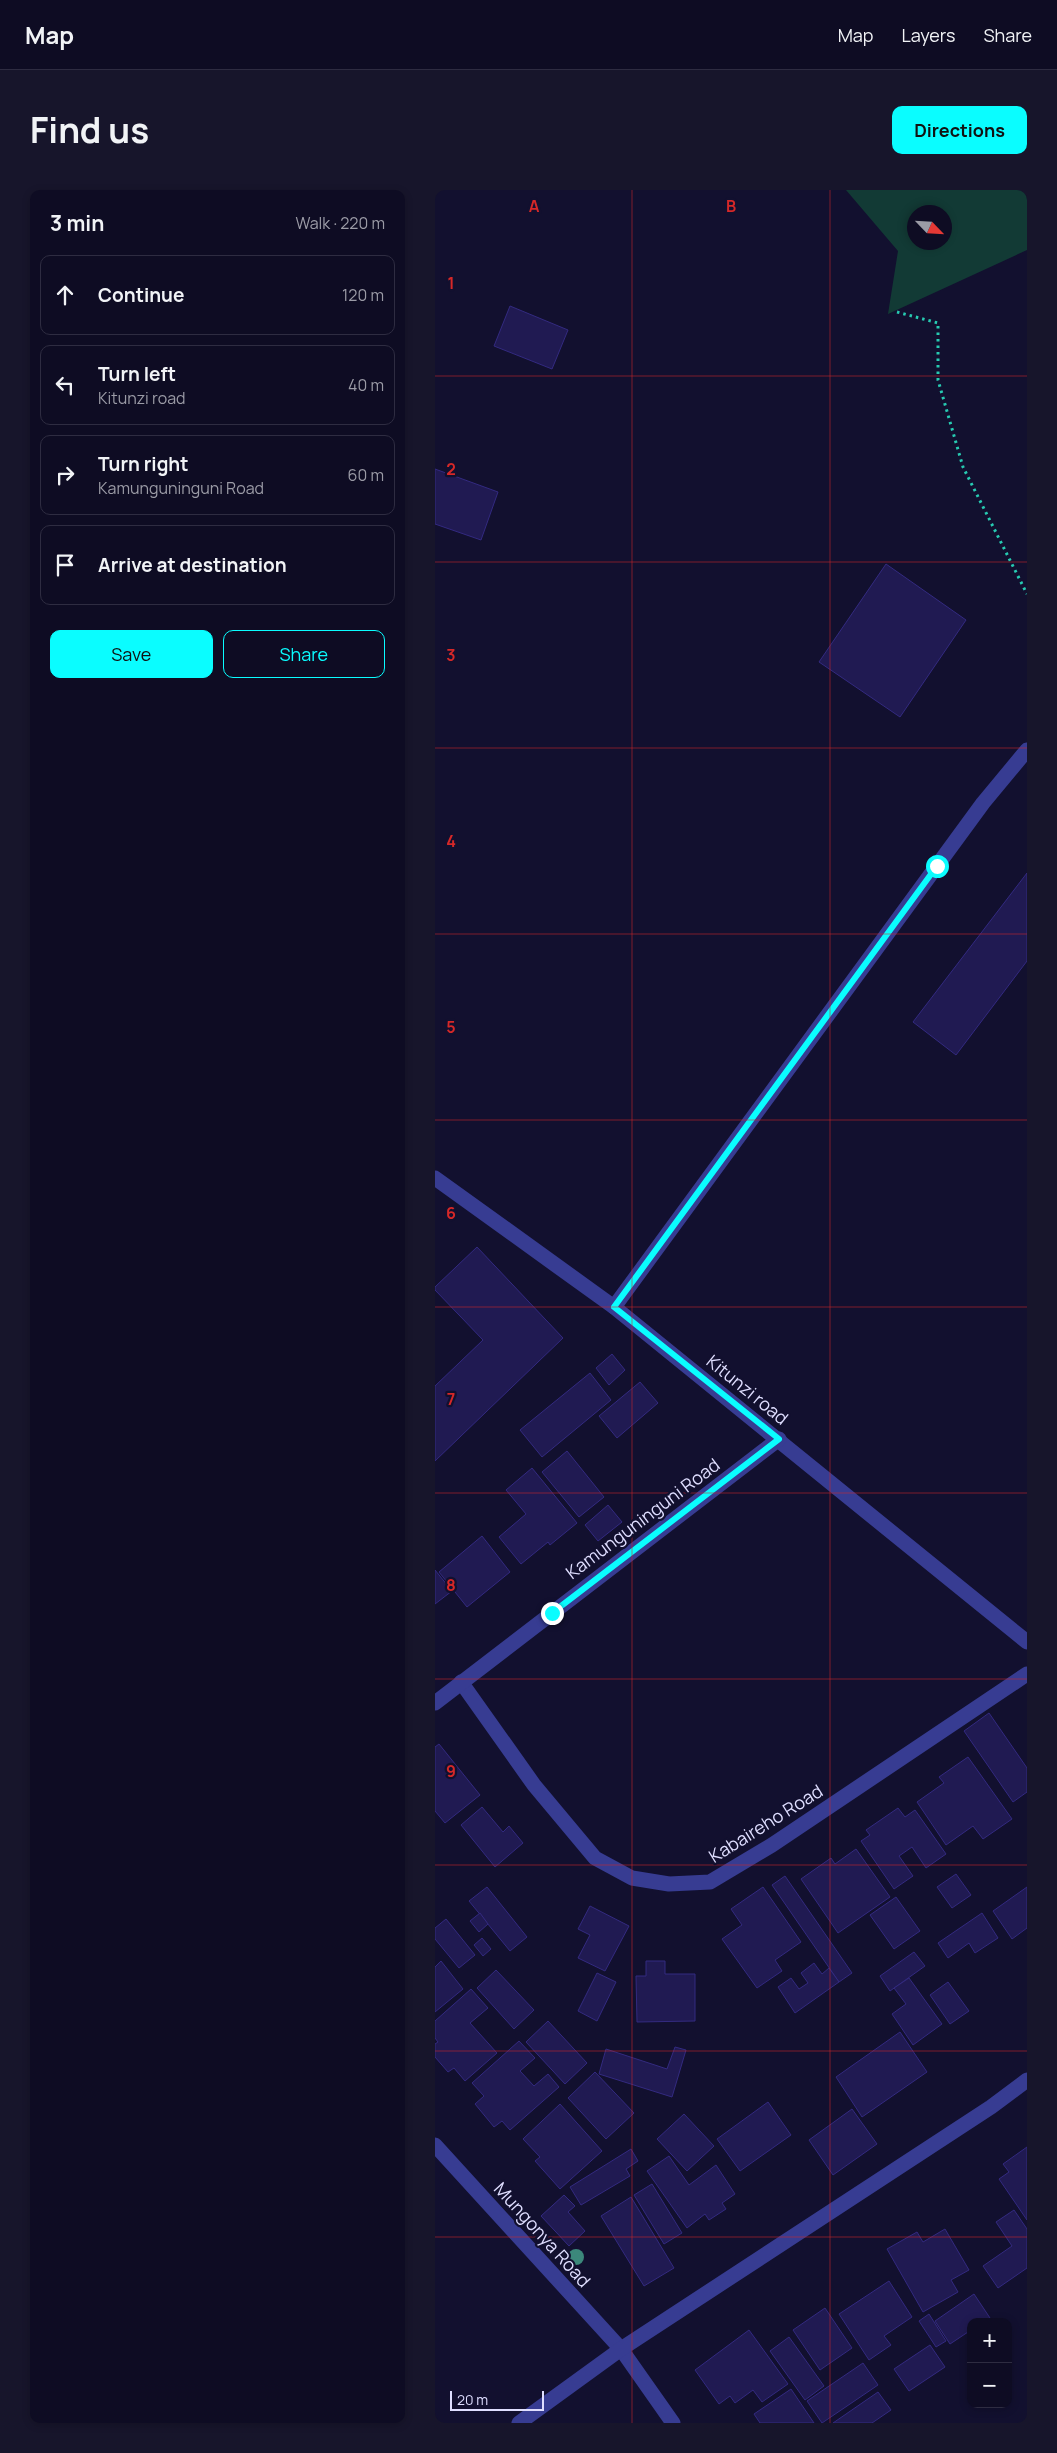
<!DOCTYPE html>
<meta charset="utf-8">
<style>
:root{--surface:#0e0c23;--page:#17152b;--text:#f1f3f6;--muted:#9b9ba6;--line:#2e2c41;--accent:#0afdff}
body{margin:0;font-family:Manrope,sans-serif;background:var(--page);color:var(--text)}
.controls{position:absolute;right:15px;bottom:15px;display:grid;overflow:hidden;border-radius:10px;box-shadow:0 2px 8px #0003}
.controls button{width:45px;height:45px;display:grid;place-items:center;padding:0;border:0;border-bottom:1px solid var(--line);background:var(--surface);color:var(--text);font:25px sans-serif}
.compass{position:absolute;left:472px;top:15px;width:45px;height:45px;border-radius:50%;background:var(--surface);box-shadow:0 2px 8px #0003;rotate:115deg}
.scale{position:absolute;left:15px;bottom:12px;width:94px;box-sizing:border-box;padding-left:5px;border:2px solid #dfdeff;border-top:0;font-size:14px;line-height:18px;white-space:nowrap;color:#dfdeff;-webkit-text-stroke:4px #12102f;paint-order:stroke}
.stop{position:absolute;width:15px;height:15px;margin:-11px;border:4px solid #0afdff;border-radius:50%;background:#fff}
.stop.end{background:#0afdff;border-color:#fff;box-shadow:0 1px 5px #0008}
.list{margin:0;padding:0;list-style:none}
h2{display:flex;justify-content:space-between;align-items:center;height:65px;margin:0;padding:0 20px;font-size:21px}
h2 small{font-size:16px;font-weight:400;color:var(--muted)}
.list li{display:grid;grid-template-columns:32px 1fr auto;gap:15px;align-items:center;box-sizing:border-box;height:80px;margin:0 10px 10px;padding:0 10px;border:1px solid var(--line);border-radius:10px}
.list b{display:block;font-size:19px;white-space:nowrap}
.list p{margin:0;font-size:16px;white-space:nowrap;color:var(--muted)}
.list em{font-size:16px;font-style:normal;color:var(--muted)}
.actions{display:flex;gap:10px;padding:15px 20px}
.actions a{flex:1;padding:11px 0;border:1px solid var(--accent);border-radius:10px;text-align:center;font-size:18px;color:var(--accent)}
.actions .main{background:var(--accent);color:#111}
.icon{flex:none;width:28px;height:28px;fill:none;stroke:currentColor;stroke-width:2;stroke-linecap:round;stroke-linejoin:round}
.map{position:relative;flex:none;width:592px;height:2233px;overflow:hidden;border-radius:10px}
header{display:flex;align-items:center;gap:30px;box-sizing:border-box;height:70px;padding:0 25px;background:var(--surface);border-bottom:1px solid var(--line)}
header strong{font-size:24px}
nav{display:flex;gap:28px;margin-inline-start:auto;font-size:18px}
.intro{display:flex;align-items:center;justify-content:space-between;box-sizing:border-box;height:120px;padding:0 30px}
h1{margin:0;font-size:35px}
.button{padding:12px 22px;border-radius:10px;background:var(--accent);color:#111;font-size:18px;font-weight:700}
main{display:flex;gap:30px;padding:0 30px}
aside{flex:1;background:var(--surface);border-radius:10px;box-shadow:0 2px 8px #0003}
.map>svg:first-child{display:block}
.green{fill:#123a35;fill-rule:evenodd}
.building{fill:#201a52;stroke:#332a80}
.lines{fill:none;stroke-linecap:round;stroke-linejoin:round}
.path{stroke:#27cab1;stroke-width:3;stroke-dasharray:2.5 4;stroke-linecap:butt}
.minor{stroke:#373c92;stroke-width:15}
.tree{fill:#3c887b}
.route{stroke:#0afdff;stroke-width:6}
.grid{fill:none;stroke:#d62828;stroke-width:1;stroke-opacity:0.55}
.labels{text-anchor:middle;stroke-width:4.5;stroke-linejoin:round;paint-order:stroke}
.street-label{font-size:18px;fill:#dfdeff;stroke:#12102f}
.grid-label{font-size:16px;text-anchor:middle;font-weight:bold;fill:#d62828;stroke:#12102f;stroke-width:4.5;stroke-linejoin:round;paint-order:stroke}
</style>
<header>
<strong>Map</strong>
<nav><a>Map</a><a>Layers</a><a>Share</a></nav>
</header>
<div class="intro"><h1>Find us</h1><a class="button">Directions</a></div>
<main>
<aside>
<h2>3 min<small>Walk · 220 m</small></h2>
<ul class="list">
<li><svg class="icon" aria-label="ahead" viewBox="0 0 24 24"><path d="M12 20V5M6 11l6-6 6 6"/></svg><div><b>Continue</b></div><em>120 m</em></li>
<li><svg class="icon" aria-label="left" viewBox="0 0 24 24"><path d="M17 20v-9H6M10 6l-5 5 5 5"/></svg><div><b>Turn left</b><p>Kitunzi road</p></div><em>40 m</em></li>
<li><svg class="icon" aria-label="right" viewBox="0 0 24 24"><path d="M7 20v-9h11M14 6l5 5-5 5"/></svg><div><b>Turn right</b><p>Kamunguninguni Road</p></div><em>60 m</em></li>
<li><svg class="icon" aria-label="arrive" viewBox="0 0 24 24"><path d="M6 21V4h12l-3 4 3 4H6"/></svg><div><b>Arrive at destination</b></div></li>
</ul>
<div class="actions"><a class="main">Save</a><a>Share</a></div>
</aside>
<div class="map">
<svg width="592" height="2233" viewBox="0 0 592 2233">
<rect width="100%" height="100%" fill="#12102f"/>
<path class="green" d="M411,0H592V60L453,124L463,61ZM480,22H510V52H480Z"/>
<g class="building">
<path d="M75,116L133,140L117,179L59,156Z"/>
<path d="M0,279L63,302L46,350L0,334Z"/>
<path d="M451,374L531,430L465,527L384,472Z"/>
<path d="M592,683V771L521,865L478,832Z"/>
<path d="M42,1057L128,1148L0,1271V1196L48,1150L0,1100V1097Z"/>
<path d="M177,1164L190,1180L174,1195L161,1178Z"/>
<path d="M155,1183L176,1210L107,1267L85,1240Z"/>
<path d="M205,1192L223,1213L182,1248L164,1226Z"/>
<path d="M132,1261L169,1307L144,1327L107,1282Z"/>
<path d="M97,1278L142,1333L115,1355L113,1352L86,1374L64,1347L91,1324L71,1300Z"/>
<path d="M173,1315L187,1332L163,1351L150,1335Z"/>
<path d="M47,1346L75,1382L32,1417L4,1382Z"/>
<path d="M0,1380L17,1401L0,1414Z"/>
<path d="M554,1523L592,1578V1602L578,1612L529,1541Z"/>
<path d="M4,1554L45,1605L10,1633L0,1621V1557Z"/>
<path d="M533,1567L577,1629L548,1649L538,1636L511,1655L482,1612L509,1593L504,1587Z"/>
<path d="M47,1617L68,1642L74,1636L88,1653L60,1677L26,1635Z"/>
<path d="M463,1618L470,1627L480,1620L511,1664L491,1678L477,1657L464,1666L478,1686L459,1699L426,1651L435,1645L431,1640Z"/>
<path d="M421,1659L455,1707L403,1743L366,1689L396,1668L400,1674Z"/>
<path d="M521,1684L536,1705L517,1718L502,1697Z"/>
<path d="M350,1686L417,1783L404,1792L337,1695Z"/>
<path d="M52,1697L92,1747L75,1761L34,1711Z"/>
<path d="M328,1697L366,1752L340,1770L347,1781L322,1798L287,1749L307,1735L296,1719Z"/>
<path d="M592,1697V1738L577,1749L558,1721Z"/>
<path d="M461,1707L485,1741L459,1759L435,1725Z"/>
<path d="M155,1716L194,1736L170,1781L143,1768L155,1745L143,1739Z"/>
<path d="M45,1723L53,1734L44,1742L35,1731Z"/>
<path d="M547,1723L563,1748L540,1763L534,1753L513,1768L503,1753Z"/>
<path d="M11,1729L40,1765L24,1778L0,1749V1738Z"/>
<path d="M47,1748L56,1759L48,1766L39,1755Z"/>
<path d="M479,1762L490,1776L455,1801L445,1786Z"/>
<path d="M6,1771L28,1799L0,1822V1777Z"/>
<path d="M211,1771H230V1784H260V1831L202,1832L201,1786H211Z"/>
<path d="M379,1773L387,1784L394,1778L404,1792L360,1823L343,1797L356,1788L364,1799L373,1793L366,1783Z"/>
<path d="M61,1780L99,1820L79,1839L42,1798Z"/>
<path d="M162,1783L181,1792L162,1831L143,1821Z"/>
<path d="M474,1788L507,1834L478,1855L457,1824L471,1814L459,1798Z"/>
<path d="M513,1792L534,1821L515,1834L495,1805Z"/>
<path d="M36,1799L53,1818L35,1833L62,1863L30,1891L19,1878L13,1882L0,1867V1854L3,1852L0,1848V1831Z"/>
<path d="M113,1831L152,1873L130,1894L91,1852Z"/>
<path d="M465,1842L492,1882L427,1927L401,1887Z"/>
<path d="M84,1851L100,1868L85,1881L99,1896L113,1884L124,1897L75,1940L67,1931L59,1937L40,1914L49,1906L37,1893Z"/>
<path d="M240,1857L251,1860L237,1907L164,1884L171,1859L232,1879Z"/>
<path d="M160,1882L199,1923L171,1949L133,1908Z"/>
<path d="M333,1912L356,1945L305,1981L282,1949Z"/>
<path d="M125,1914L167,1961L125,1999L100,1971L105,1967L88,1949Z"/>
<path d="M417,1919L442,1954L398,1985L374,1950Z"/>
<path d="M249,1924L279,1956L252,1981L222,1949Z"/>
<path d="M592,1957V2030L564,1989L574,1982L568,1974Z"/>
<path d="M196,1959L203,1971L191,1979L195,1986L146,2015L135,1997Z"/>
<path d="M234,1966L254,1995L281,1975L300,2004L287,2013L291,2019L274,2030L270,2024L252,2038L212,1981Z"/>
<path d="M217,1994L247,2043L229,2054L199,2005Z"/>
<path d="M129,2005L140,2016L133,2022L150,2041L134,2056L106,2026Z"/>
<path d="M196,2007L239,2078L209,2096L166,2026Z"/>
<path d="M579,2020L592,2039V2078L563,2098L548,2076L577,2056L561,2032Z"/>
<path d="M510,2039L534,2080L516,2090L523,2102L488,2122L452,2059L482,2042L488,2052Z"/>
<path d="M454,2091L477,2127L449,2146L456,2155L434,2170L404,2124Z"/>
<path d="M539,2104L555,2128L549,2132H536V2140L515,2154L500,2131Z"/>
<path d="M390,2118L417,2158L385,2180L358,2140Z"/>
<path d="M494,2124L511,2151L501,2157L484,2131Z"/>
<path d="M314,2140L353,2194L327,2212L318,2200L300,2213L295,2206L284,2214L260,2180Z"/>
<path d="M354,2147L389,2196L370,2210L335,2161Z"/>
<path d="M495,2155L510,2177L474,2201L459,2179Z"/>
<path d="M428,2173L443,2195L387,2233L372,2211Z"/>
<path d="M356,2199L379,2233H325L319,2224Z"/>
<path d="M443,2202L456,2220L437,2233H398Z"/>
</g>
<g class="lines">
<path class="path" d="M462,122L503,133V190L528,277L592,404"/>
<g class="minor">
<path d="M0,988L179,1117L592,1452"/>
<path d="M179,1117L548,613L592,560"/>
<path d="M26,1492L99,1595L160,1668L197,1688L234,1694L275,1692L337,1655L592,1484"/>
<path d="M0,1513L344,1249"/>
<path d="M0,1955L186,2159L238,2233"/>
<path d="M84,2233L186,2159L556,1917L592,1890"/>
</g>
</g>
<circle class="tree" cx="141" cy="2067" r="8"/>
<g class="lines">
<path class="route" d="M117,1423L344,1249L179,1117L502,676"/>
</g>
<path class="grid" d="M197,0V2233M395,0V2233M0,186H592M0,372H592M0,558H592M0,744H592M0,930H592M0,1117H592M0,1303H592M0,1489H592M0,1675H592M0,1861H592M0,2047H592"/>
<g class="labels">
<g class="street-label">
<text transform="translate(312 1200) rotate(39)" y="6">Kitunzi road</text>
<text transform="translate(208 1329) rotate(-37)" y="6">Kamunguninguni Road</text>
<text transform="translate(331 1634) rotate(-32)" y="6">Kabaireho Road</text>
<text transform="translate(107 2045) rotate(48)" y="6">Mungonya Road</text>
</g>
</g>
<g class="grid-label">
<text x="99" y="22">A</text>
<text x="296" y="22">B</text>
<text x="16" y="99">1</text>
<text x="16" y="285">2</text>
<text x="16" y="471">3</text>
<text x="16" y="657">4</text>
<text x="16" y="843">5</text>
<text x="16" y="1029">6</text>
<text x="16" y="1215">7</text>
<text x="16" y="1401">8</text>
<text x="16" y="1587">9</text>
</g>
</svg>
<div class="controls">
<button>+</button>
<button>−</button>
</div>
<svg class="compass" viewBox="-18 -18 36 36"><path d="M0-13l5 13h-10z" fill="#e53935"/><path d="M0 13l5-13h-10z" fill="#9b9ba6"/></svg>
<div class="scale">20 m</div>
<div class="stop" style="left:502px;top:676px"></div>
<div class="stop end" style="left:117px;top:1423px"></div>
</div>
</main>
